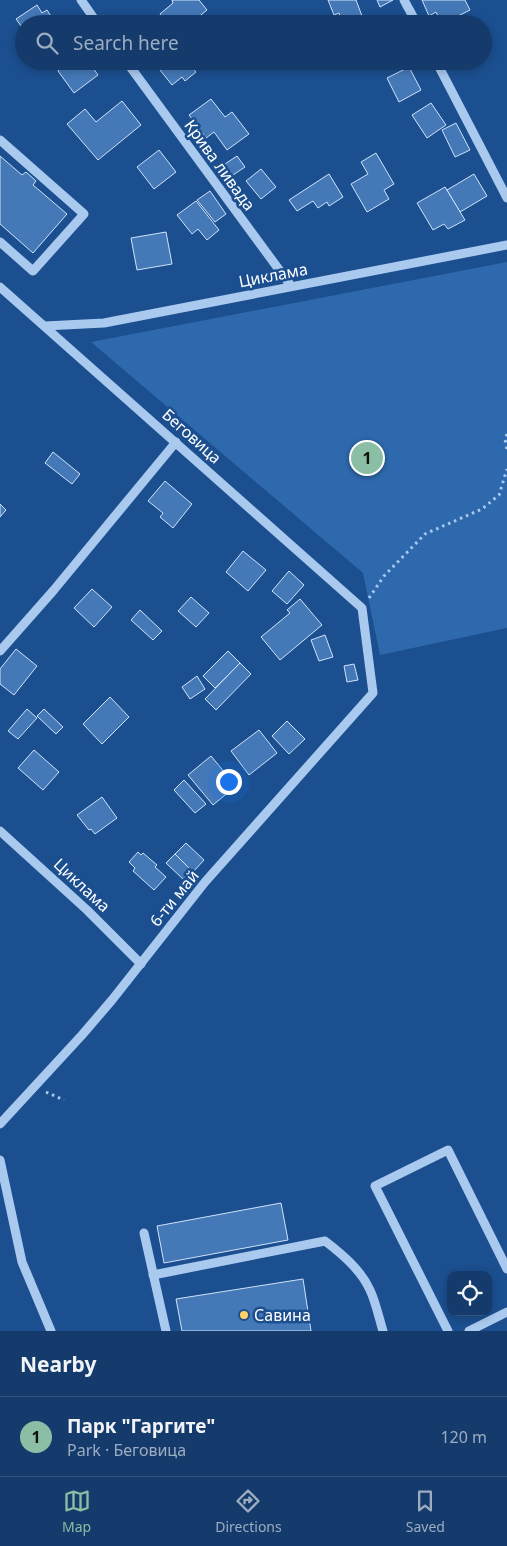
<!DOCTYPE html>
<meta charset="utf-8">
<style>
:root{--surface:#143b6b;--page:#214673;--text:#f1f3f6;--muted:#9dadc1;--line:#33557e;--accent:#8abfa5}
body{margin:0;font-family:"Noto Sans",sans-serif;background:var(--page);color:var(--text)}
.controls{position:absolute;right:15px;bottom:15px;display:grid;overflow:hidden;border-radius:10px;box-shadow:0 2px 8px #0003}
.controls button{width:45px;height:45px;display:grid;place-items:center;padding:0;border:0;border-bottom:1px solid var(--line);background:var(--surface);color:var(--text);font:25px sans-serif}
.you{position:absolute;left:228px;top:781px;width:18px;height:18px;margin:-12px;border:4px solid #fff;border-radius:50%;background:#1a73e8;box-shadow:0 0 0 8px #1a73e833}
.badge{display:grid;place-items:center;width:32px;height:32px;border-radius:50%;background:var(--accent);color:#111;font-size:16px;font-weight:700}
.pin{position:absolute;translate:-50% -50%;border:2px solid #fff;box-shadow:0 1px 5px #0006}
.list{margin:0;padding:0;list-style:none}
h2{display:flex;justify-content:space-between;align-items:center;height:65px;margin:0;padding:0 20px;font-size:21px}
h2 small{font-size:16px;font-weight:400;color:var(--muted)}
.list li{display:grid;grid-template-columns:32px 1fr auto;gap:15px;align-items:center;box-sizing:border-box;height:80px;padding:0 20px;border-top:1px solid var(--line)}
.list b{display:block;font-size:19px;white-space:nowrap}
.list p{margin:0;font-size:16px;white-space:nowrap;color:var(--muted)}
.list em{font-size:16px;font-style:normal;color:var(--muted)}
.icon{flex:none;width:28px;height:28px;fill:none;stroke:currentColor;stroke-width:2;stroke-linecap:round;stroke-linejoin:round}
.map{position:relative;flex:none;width:507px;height:1331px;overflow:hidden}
.search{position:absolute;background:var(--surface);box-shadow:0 2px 8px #0003;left:15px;right:15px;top:15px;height:55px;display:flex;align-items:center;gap:12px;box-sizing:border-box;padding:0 18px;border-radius:28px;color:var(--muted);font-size:19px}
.sheet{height:145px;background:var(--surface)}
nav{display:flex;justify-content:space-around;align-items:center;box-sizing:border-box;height:70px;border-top:1px solid var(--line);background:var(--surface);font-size:14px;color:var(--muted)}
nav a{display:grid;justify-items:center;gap:2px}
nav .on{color:var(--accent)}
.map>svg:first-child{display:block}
.green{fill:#2e69ad}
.building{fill:#4478b7;stroke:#cfe3fa}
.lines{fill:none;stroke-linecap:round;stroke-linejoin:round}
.path{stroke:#a9c9ee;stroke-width:3;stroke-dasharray:2.5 4;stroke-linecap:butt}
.minor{stroke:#a9c9ee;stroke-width:9}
.poi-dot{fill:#ffd166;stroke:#1b4f8f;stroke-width:2}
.labels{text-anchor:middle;stroke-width:5;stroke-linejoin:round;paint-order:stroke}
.street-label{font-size:16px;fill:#fff;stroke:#1b4f8f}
.poi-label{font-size:16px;fill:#fff;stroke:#1b4f8f;text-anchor:start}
</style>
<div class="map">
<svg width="507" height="1331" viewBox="0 0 507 1331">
<rect width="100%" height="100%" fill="#1b4f8f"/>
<path class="green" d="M507,262V628L380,655L363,573L91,342Z"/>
<g class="building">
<path d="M172,0H199L207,10L190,24L186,22L184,24H167L160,14L173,3Z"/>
<path d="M328,0H356L365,24H343L339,13L334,15Z"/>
<path d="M377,0H393L380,7Z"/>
<path d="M422,0H465L470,10L442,24L436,12L429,16Z"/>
<path d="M37,5L42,13L47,10L56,24H24V30L16,19Z"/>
<path d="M402,19L404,24H393Z"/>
<path d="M70,61H88L98,75L74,93L58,71Z"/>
<path d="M160,61H187L196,72L185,81L182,77L172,85L156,65Z"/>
<path d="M409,67L421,90L399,102L387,78Z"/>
<path d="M211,99L225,117L232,112L249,134L227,150L214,132L206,138L189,115Z"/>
<path d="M122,101L141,125L98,160L67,124L85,109L96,122Z"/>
<path d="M431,103L446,125L427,138L412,115Z"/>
<path d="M456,123L470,150L455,157L442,130Z"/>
<path d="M159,150L176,172L154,189L137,167Z"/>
<path d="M376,153L394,184L384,190L389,199L367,212L351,184L368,174L361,162Z"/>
<path d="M0,156L22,175L26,172L36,181L33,185L67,214L33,253L0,224Z"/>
<path d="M237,156L245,167L227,179L219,168Z"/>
<path d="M261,169L276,187L261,199L246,181Z"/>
<path d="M329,174L343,197L329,206L327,202L318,208L313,201L297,211L289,200Z"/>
<path d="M474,174L487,196L460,212L447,190Z"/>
<path d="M445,187L465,220L448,229L444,224L433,230L417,203Z"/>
<path d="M210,191L226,214L215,222L197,200Z"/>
<path d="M196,201L219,230L207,240L198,229L192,234L177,215Z"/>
<path d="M166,232L172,264L137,270L131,238Z"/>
<path d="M53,452L80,474L72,484L45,463Z"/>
<path d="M165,481L192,504L173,528L160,517L163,513L148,501Z"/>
<path d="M0,504L6,510L0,517Z"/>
<path d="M243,551L266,570L248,591L226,572Z"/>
<path d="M289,571L304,585L287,604L272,591Z"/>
<path d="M92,589L112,607L94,627L74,608Z"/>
<path d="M191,597L209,613L196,627L178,611Z"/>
<path d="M300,599L322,625L280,660L261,637L290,613L287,610Z"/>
<path d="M140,610L162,631L153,640L131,620Z"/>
<path d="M325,635L333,657L319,661L311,640Z"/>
<path d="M16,649L37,666L14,695L0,684V669Z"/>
<path d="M228,651L240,663L215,688L203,676Z"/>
<path d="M240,663L251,674L216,710L205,699Z"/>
<path d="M354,664L358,680L347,682L344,666Z"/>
<path d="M197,676L205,689L190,699L182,687Z"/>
<path d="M110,697L129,717L102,744L83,724Z"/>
<path d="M27,709L37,718L18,739L8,731Z"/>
<path d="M44,709L63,727L56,734L37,716Z"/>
<path d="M287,721L305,739L289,754L272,736Z"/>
<path d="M259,730L277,753L249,775L231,751Z"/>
<path d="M34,750L59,772L43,790L18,768Z"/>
<path d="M211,756L236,786L213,805L188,775Z"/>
<path d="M184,780L206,804L195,813L174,790Z"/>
<path d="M102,797L117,818L95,834L91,829L89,830L77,815Z"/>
<path d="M186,843L204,860L193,872L175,854Z"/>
<path d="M138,852L141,855L143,853L157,865L155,867L166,877L154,890L133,871L135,868L129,862Z"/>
<path d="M175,854L193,872L185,881L166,863Z"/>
<path d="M281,1203L288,1240L164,1263L157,1226Z"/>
<path d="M303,1279L311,1331H182L176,1299Z"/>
</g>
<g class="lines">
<g class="path">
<path d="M507,434L505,439L507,450"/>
<path d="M369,598L384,576L425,534L482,509L499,495L507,469"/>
<path d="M46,1092L64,1100"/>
</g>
<g class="minor">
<path d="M81,0L98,24"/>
<path d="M404,0L417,24"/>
<path d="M126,61L291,286"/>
<path d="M436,61L507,198"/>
<path d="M0,140L84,214L33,271L0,242"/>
<path d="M0,287L362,608L373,693L205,882L112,1000L82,1035L0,1124"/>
<path d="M45,326L104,323L507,245"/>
<path d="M0,651L53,591L176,442"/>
<path d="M0,831L87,910L141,964"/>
<path d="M0,1160L22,1262L51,1331"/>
<path d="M144,1233L166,1331"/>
<path d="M153,1275L325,1241C342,1254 361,1270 370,1290C376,1303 379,1318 383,1331"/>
<path d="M448,1331L375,1186L448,1150L507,1269"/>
<path d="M469,1331L507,1312"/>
</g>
</g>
<circle class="poi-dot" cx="244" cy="1315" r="5"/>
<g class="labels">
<g class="street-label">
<text transform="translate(220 165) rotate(54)" y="6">Крива ливада</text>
<text transform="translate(273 275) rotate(-11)" y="6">Циклама</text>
<text transform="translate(192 436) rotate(42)" y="6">Беговица</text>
<text transform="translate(82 885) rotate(43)" y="6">Циклама</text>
<text transform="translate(174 898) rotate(-51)" y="6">6-ти май</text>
</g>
<g class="poi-label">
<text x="254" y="1321">Савина</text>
</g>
</g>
</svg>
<div class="controls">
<button><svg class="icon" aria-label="locate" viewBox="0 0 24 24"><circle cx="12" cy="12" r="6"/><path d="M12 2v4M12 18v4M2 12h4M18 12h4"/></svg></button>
</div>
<div class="you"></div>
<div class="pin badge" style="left:367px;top:458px">1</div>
<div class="search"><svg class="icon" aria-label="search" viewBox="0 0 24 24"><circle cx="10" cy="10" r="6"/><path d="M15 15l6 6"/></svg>Search here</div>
</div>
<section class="sheet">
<h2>Nearby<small></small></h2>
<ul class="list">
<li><span class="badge">1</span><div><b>Парк &quot;Гаргите&quot;</b><p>Park · Беговица</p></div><em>120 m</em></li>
</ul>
</section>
<nav>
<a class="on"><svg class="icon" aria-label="map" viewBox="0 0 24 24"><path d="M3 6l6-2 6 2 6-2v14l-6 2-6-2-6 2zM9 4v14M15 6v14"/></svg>Map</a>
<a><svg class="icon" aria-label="directions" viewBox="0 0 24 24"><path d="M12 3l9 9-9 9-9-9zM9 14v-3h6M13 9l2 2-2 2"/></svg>Directions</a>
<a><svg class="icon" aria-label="saved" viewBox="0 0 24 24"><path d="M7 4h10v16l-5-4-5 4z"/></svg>Saved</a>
</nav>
